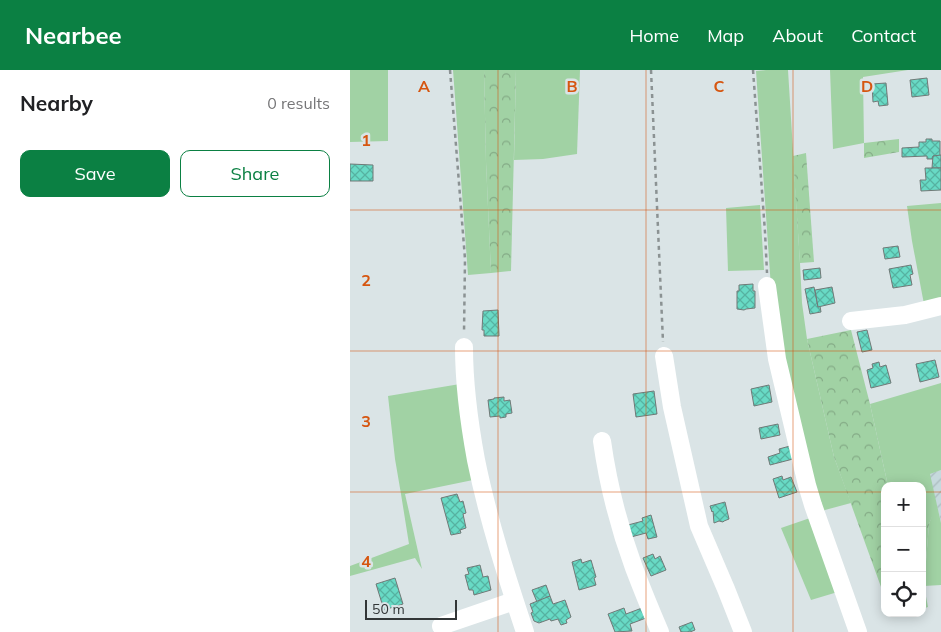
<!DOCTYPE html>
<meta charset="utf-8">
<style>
:root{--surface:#fff;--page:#f6f6f6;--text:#202124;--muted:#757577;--line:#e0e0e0;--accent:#0b8043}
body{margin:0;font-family:Mulish,sans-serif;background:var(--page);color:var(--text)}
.controls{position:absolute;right:15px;bottom:15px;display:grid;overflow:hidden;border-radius:10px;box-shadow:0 2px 12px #0003}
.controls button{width:45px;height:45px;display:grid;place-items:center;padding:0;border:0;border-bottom:1px solid var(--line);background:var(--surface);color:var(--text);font:25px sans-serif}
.scale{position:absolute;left:15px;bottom:12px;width:92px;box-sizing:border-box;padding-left:5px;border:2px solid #323637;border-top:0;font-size:14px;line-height:18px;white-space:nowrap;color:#323637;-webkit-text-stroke:4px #dae4e6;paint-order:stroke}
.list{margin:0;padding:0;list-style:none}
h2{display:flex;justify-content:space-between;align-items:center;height:65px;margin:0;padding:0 20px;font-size:21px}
h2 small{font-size:16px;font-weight:400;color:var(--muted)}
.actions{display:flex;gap:10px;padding:15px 20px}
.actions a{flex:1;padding:11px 0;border:1px solid var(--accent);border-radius:10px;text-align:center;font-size:18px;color:var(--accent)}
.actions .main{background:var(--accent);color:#fff}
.icon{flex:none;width:28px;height:28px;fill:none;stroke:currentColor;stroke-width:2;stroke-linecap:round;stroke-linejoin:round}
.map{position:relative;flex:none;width:591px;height:562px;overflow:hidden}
header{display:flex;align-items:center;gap:30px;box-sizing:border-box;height:70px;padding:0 25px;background:var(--accent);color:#fff}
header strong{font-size:24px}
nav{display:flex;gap:28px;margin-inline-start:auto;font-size:18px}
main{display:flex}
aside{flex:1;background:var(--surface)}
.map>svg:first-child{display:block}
.industrial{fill:url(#industrial-furrows)}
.green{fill:#a1d2a4}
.forest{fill:url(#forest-crowns)}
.building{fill:url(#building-cross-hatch);stroke:#707977}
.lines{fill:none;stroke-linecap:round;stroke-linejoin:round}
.path{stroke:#8b9293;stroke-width:2.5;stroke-dasharray:4 4;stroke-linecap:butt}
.minor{stroke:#fff;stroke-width:18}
.grid{fill:none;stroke:#d65610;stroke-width:1;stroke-opacity:0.55}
.grid-label{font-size:16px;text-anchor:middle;font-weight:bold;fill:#d65610;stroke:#dae4e6;stroke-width:5;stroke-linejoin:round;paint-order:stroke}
</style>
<header>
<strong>Nearbee</strong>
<nav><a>Home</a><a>Map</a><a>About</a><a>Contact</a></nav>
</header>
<main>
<aside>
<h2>Nearby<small>0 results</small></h2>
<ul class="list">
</ul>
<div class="actions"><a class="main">Save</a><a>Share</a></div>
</aside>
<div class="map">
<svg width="591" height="562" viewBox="0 0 591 562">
<defs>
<pattern id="industrial-furrows" width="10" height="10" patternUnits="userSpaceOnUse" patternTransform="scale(1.25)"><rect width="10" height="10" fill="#c6d9dd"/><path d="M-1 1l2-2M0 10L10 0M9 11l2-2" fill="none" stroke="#abbbbe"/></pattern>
<pattern id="forest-crowns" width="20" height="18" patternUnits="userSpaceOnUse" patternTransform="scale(1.25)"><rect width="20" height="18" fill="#a1d2a4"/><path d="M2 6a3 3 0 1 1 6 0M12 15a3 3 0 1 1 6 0" fill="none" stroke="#84ab86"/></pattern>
<pattern id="building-cross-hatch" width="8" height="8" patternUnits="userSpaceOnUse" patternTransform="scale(1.25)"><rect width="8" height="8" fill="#68dac5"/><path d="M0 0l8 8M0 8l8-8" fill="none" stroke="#56b2a1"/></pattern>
</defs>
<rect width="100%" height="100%" fill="#dae4e6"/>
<path class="industrial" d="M591,400V453L579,404Z"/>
<g class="green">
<path d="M0,0H38V71L0,72Z"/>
<path d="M103,0H134L136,92L141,203L118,205Z"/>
<path d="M166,0H230L227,84L193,89L164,90Z"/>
<path d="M416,0H438L450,193L452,233L457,269L484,387L501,433L475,440L470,444L422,232L406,1Z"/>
<path d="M480,0H558L513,7L514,73L483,79Z"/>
<path d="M591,133V232L574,234L562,171L557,136Z"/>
<path d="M410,135L414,200L378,201L376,138Z"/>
<path d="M591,313V400L580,404L591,453V515L574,516L579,454L582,446L572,439V416H538L520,334Z"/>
<path d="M110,314L123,410L55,424L72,499L65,488L0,506V496L59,474L51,424L45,389L38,326Z"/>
<path d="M463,447L491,521L461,530L431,458Z"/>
</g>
<g class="forest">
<path d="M134,0H166L161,201L141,203L136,92Z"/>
<path d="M549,69V82L514,88V73Z"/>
<path d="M456,83L464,192L450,193L443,86Z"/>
<path d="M501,260L520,334L538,416H535V528L484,387L457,269Z"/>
<path d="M572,439L583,445L579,454L574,516L578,537L572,539Z"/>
</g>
<g class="building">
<path d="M577,8L579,25L562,27L560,10Z"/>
<path d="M536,13L538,35L529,36L528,31L523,32L522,14Z"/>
<path d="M576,69H582V71H590V86H583V89H577V86L552,87V78L569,77V72H576Z"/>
<path d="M591,85V98H582L583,86Z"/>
<path d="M0,94L23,95V111H0Z"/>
<path d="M575,98H591V120L571,121L570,110H576Z"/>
<path d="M548,176L550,187L535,189L533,178Z"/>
<path d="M561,195L563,204L560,205L562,215L543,218L539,199Z"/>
<path d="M470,198L471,208L454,210L453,200Z"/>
<path d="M403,214V221H405V238L396,239L394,240L387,239V221H389V215Z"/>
<path d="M464,217L468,237L470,236L471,242L460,244L455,219Z"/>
<path d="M482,217L485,233L468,237L465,220Z"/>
<path d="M148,240L149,266H134V260H132L133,241Z"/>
<path d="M517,260L522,280L512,282L507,262Z"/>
<path d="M585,290L589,307L570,312L566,294Z"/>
<path d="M529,292L530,297L536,295L541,313L521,318L517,300L523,298L522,294Z"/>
<path d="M419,315L422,332L404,336L401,319Z"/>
<path d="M304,321L307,344L286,347L283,324Z"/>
<path d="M154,327V331L160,330L162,343L156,344V347L150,348V346L140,347L138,330L144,329V328Z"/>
<path d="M428,354L430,365L411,369L409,358Z"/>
<path d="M440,376L443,389L420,395L418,387L430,383L429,379Z"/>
<path d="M432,406L433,410L441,407L447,422L429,428L423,409Z"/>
<path d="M107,424L110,432L113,431L116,443L113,444L116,458L110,460L111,463L101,465L91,428Z"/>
<path d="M375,432L379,449L374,451L373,452L369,451L364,453L363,441L362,442L360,436Z"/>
<path d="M301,445L307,467L298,469L296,463L281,467L278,455L293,451L292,448Z"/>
<path d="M303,484L305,489L310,486L316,500L301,506L293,488Z"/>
<path d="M231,489L232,493L241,490L246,507L244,508L246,515L229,520L222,492Z"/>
<path d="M130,495L133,507L138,506L141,520L124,525L123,520H119L115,505L119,504L117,498Z"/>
<path d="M45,508L53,534L34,540L26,514Z"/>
<path d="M196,515L200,526L187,532L182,520Z"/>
<path d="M200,526L203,534L215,530L221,547L216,550L217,553L211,555L208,549L201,551L200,549L189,553L184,551L181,543L183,542L180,534Z"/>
<path d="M274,538L276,544L292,538L296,548L280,554L282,561L265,562L258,544Z"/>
<path d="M342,552L345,560L340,562H331L329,557Z"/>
</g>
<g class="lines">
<g class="path">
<path d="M100,0L115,189L114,263"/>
<path d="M301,0L313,272"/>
<path d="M403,0L415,162L417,203"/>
</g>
<g class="minor">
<path d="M417,216L427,289L457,415L463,435L508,562"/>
<path d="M501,251L555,245L591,236"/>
<path d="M114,277C114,315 119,352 126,390C138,449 156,505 175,562"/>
<path d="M314,286L322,337L349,456L376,519L393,562"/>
<path d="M252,371C258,414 269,457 284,498C292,519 301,541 310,562"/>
<path d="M91,556L164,531"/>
</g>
</g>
<path class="grid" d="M148,0V562M296,0V562M443,0V562M0,140H591M0,281H591M0,422H535M572,422H591"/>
<g class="grid-label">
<text x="74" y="22">A</text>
<text x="222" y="22">B</text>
<text x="369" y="22">C</text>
<text x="517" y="22">D</text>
<text x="16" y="76">1</text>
<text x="16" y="216">2</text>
<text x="16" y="357">3</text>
<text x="16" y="497">4</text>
</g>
</svg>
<div class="controls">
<button>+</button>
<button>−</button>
<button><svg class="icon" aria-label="locate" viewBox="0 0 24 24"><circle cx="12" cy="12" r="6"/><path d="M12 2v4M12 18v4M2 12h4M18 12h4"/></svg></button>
</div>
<div class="scale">50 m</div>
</div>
</main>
